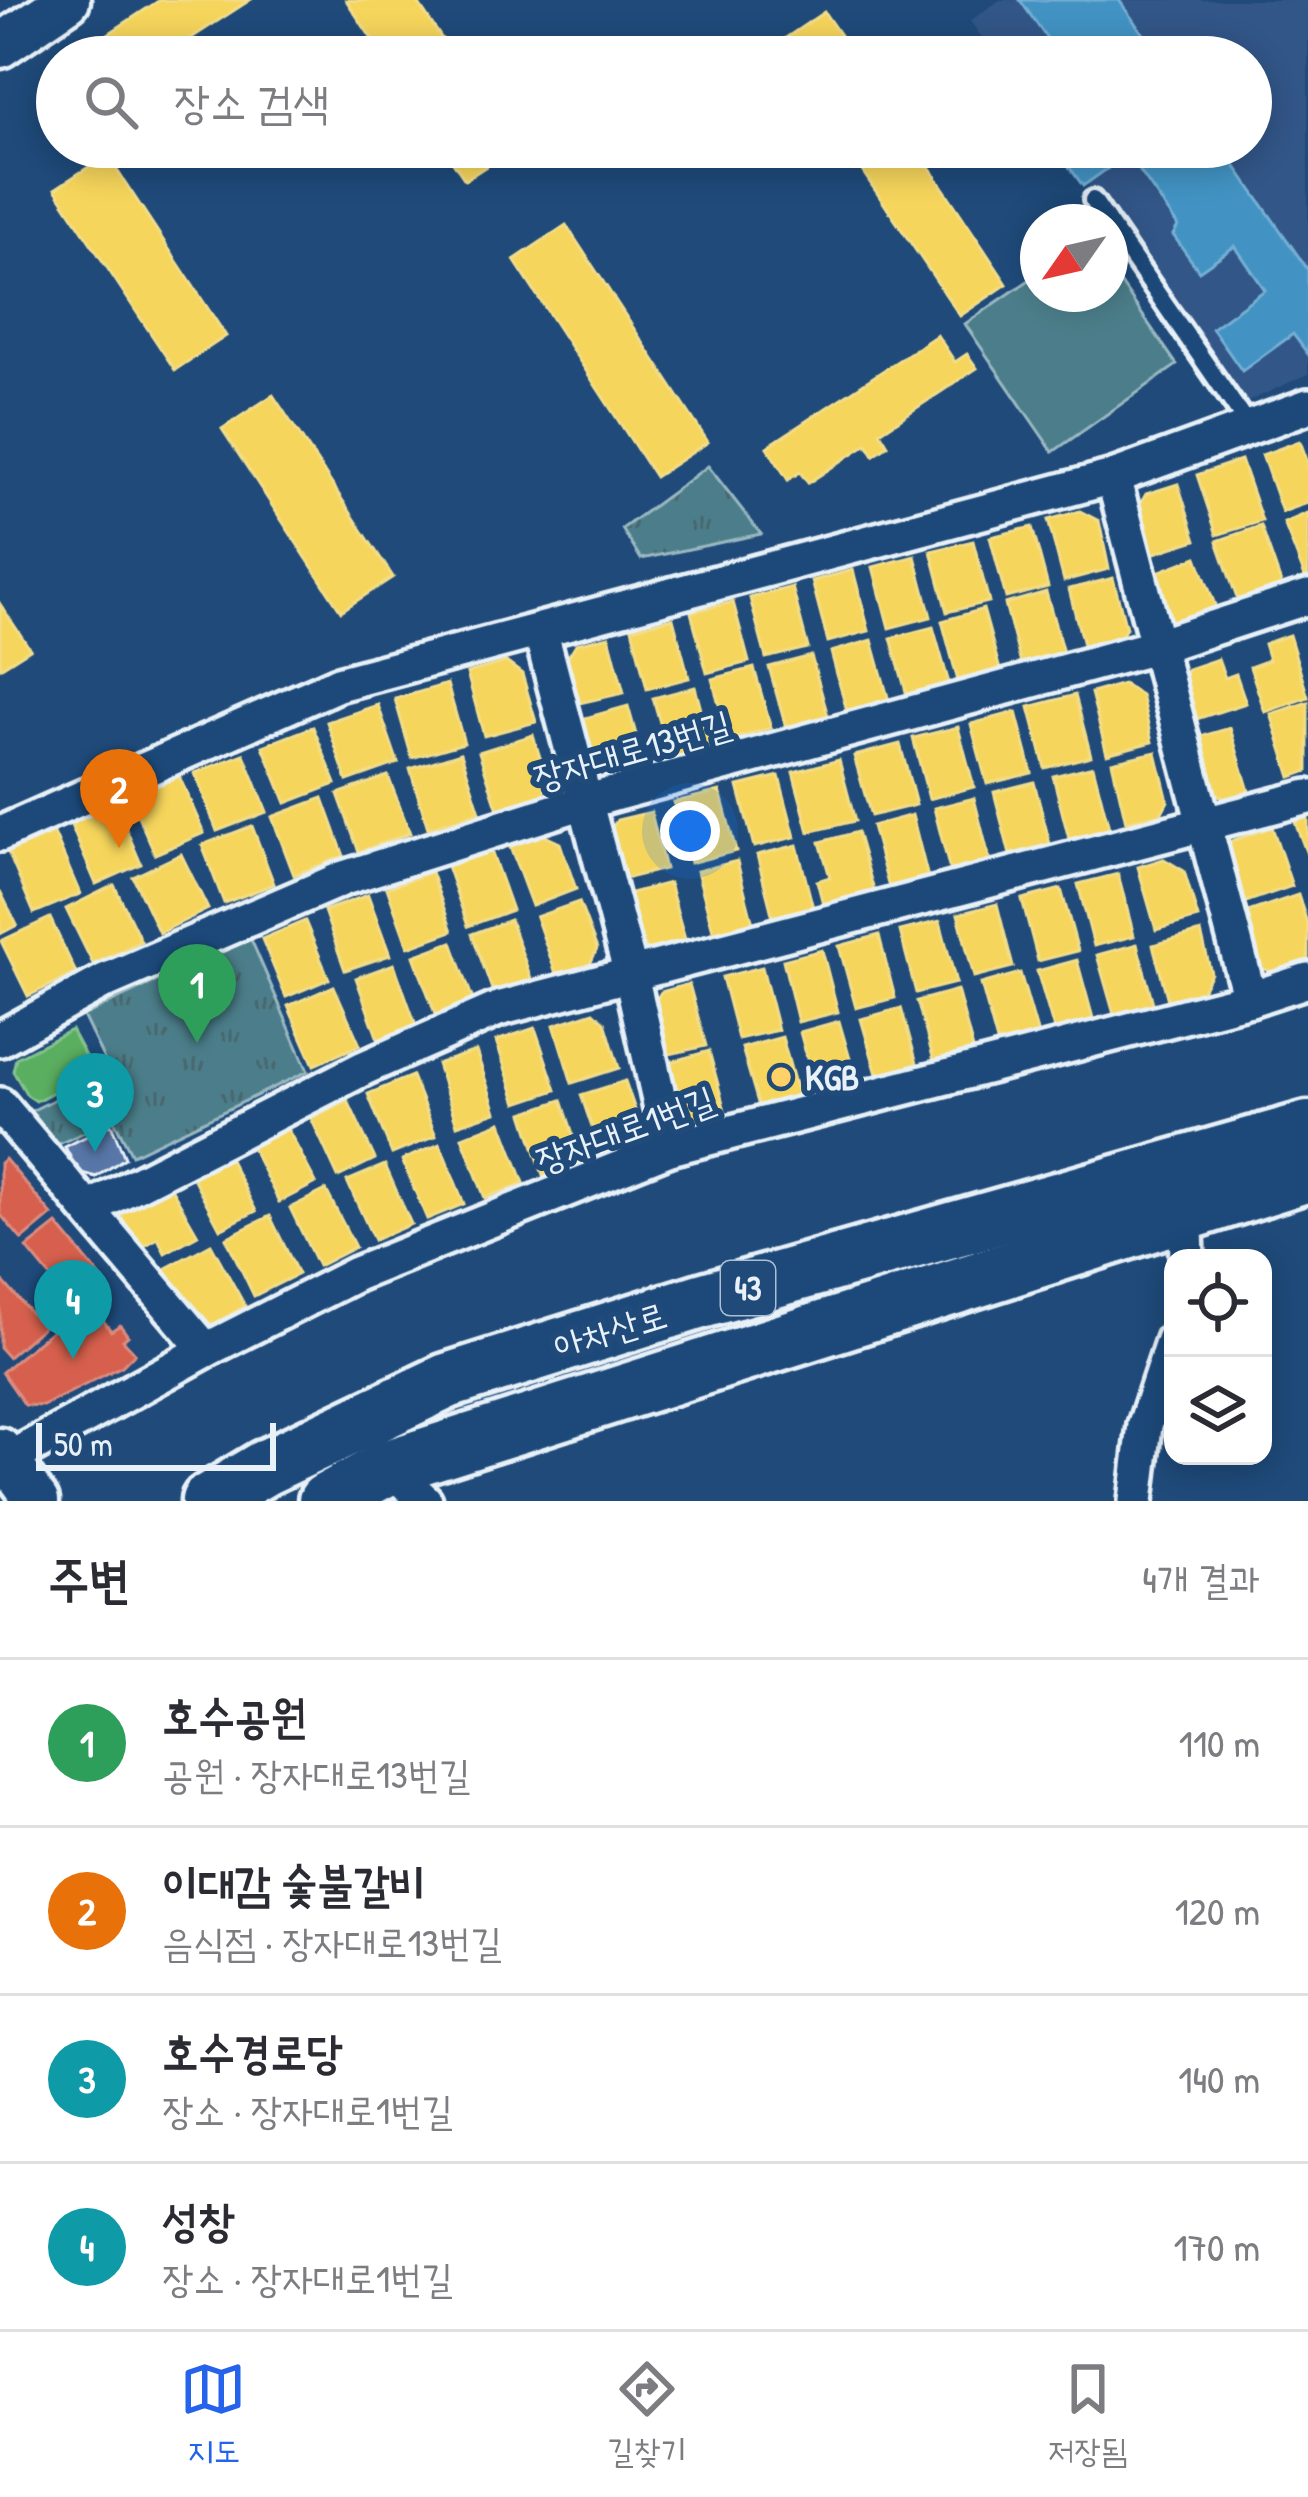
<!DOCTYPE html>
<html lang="ko">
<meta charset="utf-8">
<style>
:root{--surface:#fff;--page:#f2f2f3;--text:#2b2b33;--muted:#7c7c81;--line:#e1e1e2;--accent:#2563eb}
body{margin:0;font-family:"Patrick Hand","Poor Story",sans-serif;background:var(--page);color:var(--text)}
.controls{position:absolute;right:36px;bottom:36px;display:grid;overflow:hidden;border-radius:24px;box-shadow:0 6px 30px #0003}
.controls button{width:108px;height:108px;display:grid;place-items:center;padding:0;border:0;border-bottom:3px solid var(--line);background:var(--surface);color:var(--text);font:60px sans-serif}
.compass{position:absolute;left:1020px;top:204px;width:108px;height:108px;border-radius:50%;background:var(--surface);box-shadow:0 6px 30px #0003;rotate:236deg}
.scale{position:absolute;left:36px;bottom:30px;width:240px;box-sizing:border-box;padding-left:12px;border:6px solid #e8f1f8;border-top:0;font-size:33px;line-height:42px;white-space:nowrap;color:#e8f1f8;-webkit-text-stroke:9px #1f4a7a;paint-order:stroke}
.you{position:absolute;left:690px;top:831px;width:42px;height:42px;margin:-30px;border:9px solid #fff;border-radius:50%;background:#1a73e8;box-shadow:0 0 0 18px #1a73e833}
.badge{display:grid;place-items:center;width:78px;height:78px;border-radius:50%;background:var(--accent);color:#fff;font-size:39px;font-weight:700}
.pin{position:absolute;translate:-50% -99px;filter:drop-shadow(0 3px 6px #0008)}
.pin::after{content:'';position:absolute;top:63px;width:42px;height:36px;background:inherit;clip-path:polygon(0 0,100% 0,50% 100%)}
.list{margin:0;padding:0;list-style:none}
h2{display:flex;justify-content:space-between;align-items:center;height:156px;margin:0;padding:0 48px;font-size:51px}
h2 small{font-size:39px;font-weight:400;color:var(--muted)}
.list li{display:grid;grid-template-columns:78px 1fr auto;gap:36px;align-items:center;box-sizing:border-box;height:168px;padding:0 48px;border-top:3px solid var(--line)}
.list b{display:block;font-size:45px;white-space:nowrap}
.list p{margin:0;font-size:39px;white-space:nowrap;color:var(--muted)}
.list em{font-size:39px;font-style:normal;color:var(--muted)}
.icon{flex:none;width:66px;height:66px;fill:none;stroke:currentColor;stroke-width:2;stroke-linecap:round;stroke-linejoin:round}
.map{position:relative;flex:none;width:1308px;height:1501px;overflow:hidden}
.search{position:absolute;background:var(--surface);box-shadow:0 6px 30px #0003;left:36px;right:36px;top:36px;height:132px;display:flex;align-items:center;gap:30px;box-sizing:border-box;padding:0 42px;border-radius:66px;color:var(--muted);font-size:45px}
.sheet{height:828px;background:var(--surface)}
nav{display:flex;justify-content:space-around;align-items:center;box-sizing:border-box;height:168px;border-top:3px solid var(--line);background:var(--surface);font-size:33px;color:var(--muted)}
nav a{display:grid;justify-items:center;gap:6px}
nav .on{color:var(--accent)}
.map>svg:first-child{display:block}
.built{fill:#305788}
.grass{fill:#4b7e8a;stroke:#9ab8c1;stroke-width:3}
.park{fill:url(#park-tufts);stroke:#9ab8c1;stroke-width:3}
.homes{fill:#f6d55c;stroke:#f2dd8b;stroke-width:3}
.shops{fill:#d6604d;stroke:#db8c80;stroke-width:3}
.schools{fill:#4393c3;stroke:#74afd3;stroke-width:3}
.public{fill:#5aae61;stroke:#85c28e;stroke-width:3}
.building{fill:#5976a7;stroke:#e8f1f8;stroke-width:3}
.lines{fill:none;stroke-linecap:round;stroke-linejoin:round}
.service-casing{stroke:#e8f1f8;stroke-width:26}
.minor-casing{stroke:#e8f1f8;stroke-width:42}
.tertiary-casing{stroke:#e8f1f8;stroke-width:51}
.primary-casing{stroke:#e8f1f8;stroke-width:63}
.service{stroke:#1f4a7a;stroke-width:16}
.minor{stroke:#1f4a7a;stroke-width:33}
.tertiary{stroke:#1f4a7a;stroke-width:42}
.primary{stroke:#1f4a7a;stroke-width:54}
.poi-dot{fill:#ffd166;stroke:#1f4a7a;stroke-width:4.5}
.labels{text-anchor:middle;stroke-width:12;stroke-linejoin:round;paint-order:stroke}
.shield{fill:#1f4a7a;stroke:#acbfd2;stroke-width:3}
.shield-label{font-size:33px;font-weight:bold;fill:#e8f1f8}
.street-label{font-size:36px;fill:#e8f1f8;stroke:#1f4a7a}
.poi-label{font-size:36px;font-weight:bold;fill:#e8f1f8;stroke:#1f4a7a;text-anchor:start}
</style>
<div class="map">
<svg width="1308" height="1501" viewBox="0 0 1308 1501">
<defs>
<pattern id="park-tufts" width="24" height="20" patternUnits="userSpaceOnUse" patternTransform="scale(3)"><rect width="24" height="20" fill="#4b7e8a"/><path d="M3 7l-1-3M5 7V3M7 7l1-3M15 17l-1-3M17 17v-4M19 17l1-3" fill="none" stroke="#49666d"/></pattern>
</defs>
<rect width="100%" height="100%" fill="#1f4a7a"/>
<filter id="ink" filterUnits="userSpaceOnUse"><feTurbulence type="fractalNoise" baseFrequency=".00833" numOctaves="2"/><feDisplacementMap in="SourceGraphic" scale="24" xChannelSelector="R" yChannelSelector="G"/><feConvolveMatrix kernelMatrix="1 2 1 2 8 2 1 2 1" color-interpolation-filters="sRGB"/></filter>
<g filter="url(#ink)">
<path class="built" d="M1000,0H1308V374L1245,403L1061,147H1251V57H996L970,21Z"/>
<path class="grass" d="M1110,268L1177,365L1053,452L965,324L1038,274V294H1110Z"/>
<g class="park">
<path d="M708,466L761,534L641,559L622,529Z"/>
<path d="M250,937L308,1071L132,1155L113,1119L48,1149L25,1114L110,1072L83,1016Z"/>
</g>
<g class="homes">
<path d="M160,0H250L179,46L186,57H73Z"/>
<path d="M346,0H416L454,57H384Z"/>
<path d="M824,12L855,57H786L777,44Z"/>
<path d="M443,147H513L514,148L465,180Z"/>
<path d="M846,147H916L1007,284L960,316Z"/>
<path d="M107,155L226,336L175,370L55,189Z"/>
<path d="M566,225L708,442L655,477L514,260Z"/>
<path d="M937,335L955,362L967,354L977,368L880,432L888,445L874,455L867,444L808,483L800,472L788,480L767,447Z"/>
<path d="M273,395L393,577L341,611L222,429Z"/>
<path d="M1300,441L1308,463V503L1282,512L1262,455Z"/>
<path d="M1241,460L1262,521L1217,535L1197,475Z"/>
<path d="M1178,484L1196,540L1148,555L1135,513L1146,494Z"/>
<path d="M1080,511L1099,521L1109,569L1064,581L1048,520Z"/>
<path d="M1308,513V581L1307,582L1284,523Z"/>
<path d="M1261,526L1282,586L1238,601L1217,541Z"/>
<path d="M1032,527L1048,587L1006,598L990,537Z"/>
<path d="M973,541L989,602L947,612L931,551Z"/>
<path d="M915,556L931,617L889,628L873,567Z"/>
<path d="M1197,557L1218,613L1183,626L1162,616L1147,576Z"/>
<path d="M853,570L869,631L828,642L812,581Z"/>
<path d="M1113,578L1126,628L1118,641L1084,649L1069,589Z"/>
<path d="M792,587L808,648L766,658L750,598Z"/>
<path d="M1046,592L1063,653L1021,664L1005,604Z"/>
<path d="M733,602L749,662L707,673L691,612Z"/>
<path d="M0,604L30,649L0,668Z"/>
<path d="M983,609L1000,670L958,681L942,621Z"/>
<path d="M673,618L689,678L647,689L632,628Z"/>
<path d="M933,627L950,687L908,699L891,638Z"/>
<path d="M1289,635L1308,697L1265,712L1250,667L1269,660L1264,644Z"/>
<path d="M609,636L624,693L575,704L565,662L576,644Z"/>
<path d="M872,640L889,701L847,712L831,652Z"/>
<path d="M811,656L828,716L786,728L769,667Z"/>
<path d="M1218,659L1225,678L1236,674L1246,703L1190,721L1179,686L1188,669Z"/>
<path d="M506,662L522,674L536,722L484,736L467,673Z"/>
<path d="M754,668L771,728L729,740L712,679Z"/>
<path d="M447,684L464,743L412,758L395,699Z"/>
<path d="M1123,684L1141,695L1152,742L1107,754L1091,693Z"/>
<path d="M695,687L711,747L670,758L653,698Z"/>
<path d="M1075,695L1091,756L1045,768L1029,707Z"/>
<path d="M1308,702V771L1291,777L1271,714Z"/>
<path d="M378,705L398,763L347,781L327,722Z"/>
<path d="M628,706L640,749L630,752L635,769L610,776L589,757L578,720Z"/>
<path d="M1016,712L1032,773L987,784L971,724Z"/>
<path d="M313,727L336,784L286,803L263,746Z"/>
<path d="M958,727L974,787L929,799L913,738Z"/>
<path d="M1230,728L1249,791L1225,798L1207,790L1192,739Z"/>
<path d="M533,735L548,783L541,797L498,810L479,752Z"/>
<path d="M900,744L916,805L871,816L854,756Z"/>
<path d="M1156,752L1168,801L1161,814L1126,822L1112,762Z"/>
<path d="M461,753L480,812L428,828L410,769Z"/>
<path d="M244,754L267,812L217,831L195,773Z"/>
<path d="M839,760L855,821L809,832L793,772Z"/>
<path d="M1093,766L1109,828L1069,839L1053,776Z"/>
<path d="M179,776L204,833L155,854L130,798Z"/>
<path d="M388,776L410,833L359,852L338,794Z"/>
<path d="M779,776L795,837L754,847L738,786Z"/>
<path d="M1034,782L1050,844L1010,855L994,792Z"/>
<path d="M720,791L736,851L690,863L674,802Z"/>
<path d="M323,798L344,856L294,875L272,817Z"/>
<path d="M974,798L990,861L950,871L934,808Z"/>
<path d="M115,803L141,864L96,884L70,823Z"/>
<path d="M651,812L665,869L616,881L606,838L617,820Z"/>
<path d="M912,815L928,878L889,888L872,826Z"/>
<path d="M1308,817V857L1295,822Z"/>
<path d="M252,826L274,884L224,903L202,845Z"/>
<path d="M1272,827L1292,886L1243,903L1223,844Z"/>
<path d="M857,832L875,894L824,908L817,881L830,877L820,842Z"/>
<path d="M54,833L80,894L34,913L8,852Z"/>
<path d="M541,834L560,843L576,889L532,906L510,847Z"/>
<path d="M797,845L813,908L773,918L757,855Z"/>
<path d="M491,851L512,910L468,926L447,866Z"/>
<path d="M181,854L208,909L159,933L133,877Z"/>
<path d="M1164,859L1184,871L1198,918L1156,930L1138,867Z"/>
<path d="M737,861L753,924L714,934L697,871Z"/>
<path d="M431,872L452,931L408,947L387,888Z"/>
<path d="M1118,874L1134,936L1094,946L1078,884Z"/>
<path d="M669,883L686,943L651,952L630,934L619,896Z"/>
<path d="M114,885L141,941L93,964L66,909Z"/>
<path d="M1061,889L1078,951L1038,961L1022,899Z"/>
<path d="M0,891L17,925L0,934Z"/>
<path d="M368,895L390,955L345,970L324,911Z"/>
<path d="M1298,895L1308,926V964L1277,973L1255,966L1242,914Z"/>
<path d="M579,902L597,949L590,964L557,976L536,917Z"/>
<path d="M997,904L1013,967L974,977L958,914Z"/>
<path d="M50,918L76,973L28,996L1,941Z"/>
<path d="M510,920L532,981L494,995L472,934Z"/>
<path d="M305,921L329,979L286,997L262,939Z"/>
<path d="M940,921L956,983L916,993L900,931Z"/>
<path d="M1201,932L1211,973L1199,996L1169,1004L1153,945Z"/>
<path d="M879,935L895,998L856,1008L839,946Z"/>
<path d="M452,942L474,1003L436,1016L414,956Z"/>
<path d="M1137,944L1154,1007L1115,1018L1097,955Z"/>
<path d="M822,950L838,1012L798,1022L783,960Z"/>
<path d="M1077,960L1094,1022L1055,1033L1037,971Z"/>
<path d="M394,964L416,1025L378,1039L356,978Z"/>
<path d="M762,967L778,1030L738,1039L722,977Z"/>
<path d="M1020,973L1038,1035L998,1046L981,984Z"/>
<path d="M689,984L706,1046L661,1056L649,1013L661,992Z"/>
<path d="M334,986L360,1045L314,1065L288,1006Z"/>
<path d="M957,990L974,1053L935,1064L917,1001Z"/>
<path d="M901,1008L919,1070L879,1081L861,1019Z"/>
<path d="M594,1012L605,1022L619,1068L572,1083L554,1025Z"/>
<path d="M839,1021L857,1083L817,1094L800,1032Z"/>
<path d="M535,1028L556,1090L517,1103L496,1041Z"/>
<path d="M782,1037L799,1099L760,1110L742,1048Z"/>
<path d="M476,1051L496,1112L457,1125L437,1064Z"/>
<path d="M709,1051L728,1122L692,1131L671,1112L659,1065Z"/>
<path d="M412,1076L436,1136L392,1154L368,1094Z"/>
<path d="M625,1081L642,1130L634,1144L601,1154L581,1095Z"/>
<path d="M562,1100L582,1162L543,1175L523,1113Z"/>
<path d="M348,1101L375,1159L338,1177L311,1118Z"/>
<path d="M501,1122L524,1183L485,1198L462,1137Z"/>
<path d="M286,1126L316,1183L279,1202L250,1144Z"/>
<path d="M440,1144L464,1204L427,1219L402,1160Z"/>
<path d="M227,1154L256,1211L220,1229L190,1172Z"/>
<path d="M385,1165L411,1224L374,1240L347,1181Z"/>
<path d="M167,1181L198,1235L165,1253L158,1238L141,1248L120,1230L123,1207Z"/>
<path d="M326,1190L355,1247L318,1266L290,1208Z"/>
<path d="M270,1216L298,1274L254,1296L226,1238Z"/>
<path d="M211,1244L245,1306L213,1324L188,1312L159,1272Z"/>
</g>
<g class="shops">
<path d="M5,1159L52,1215L22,1240L0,1214V1163Z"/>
<path d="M57,1224L104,1281L74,1305L27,1248Z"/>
<path d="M0,1278L43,1327L8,1357L0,1348Z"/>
<path d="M88,1300L111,1331L120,1325L128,1336L123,1340L135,1353L122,1366L43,1406L25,1405L2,1372Z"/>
</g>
<g class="schools">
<path d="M1020,0H1119L1159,57H1060Z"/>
<path d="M1055,147H1222L1308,270V354L1293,334L1242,371L1212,328L1265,290L1235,246L1199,271L1173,235L1178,226L1128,154L1083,186Z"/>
</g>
<path class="public" d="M71,1030L93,1071L36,1101L27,1095L13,1071L16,1058Z"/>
<path class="building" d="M111,1124L125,1158L96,1177L78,1172L65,1147Z"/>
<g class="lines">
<defs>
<g id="service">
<path d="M1093,200L1108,222"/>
<path d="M1110,225L1250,428"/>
</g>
<g id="minor">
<path d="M1113,477L1250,999"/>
<path d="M541,633L631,975L670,1148"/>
<path d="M0,834L338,684L1113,477L1308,406"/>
<path d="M0,1039L105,981L344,878L584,802L1158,646L1308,597"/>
<path d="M0,1105L206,1350"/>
<path d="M1185,1200L1187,1258"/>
<path d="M88,1209L364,1068L498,1009L1308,797"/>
<path d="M9,1459L206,1350L356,1274L670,1148L1250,999L1308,980"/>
<path d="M389,1467L425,1501"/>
<path d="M1136,1501L1145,1425L1173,1340"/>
</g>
<g id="tertiary">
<path d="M0,46L68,0"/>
<path d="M0,1450L37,1501"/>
</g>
<g id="primary">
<path d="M209,1501L264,1468L447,1381L701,1301L1308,1129"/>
<path d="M326,1501L389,1467L1308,1174"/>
</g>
</defs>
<use href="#service" class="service-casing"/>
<use href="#minor" class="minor-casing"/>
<use href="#tertiary" class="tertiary-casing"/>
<use href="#primary" class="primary-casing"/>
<use href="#service" class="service"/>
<use href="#minor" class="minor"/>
<use href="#tertiary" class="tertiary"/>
<use href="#primary" class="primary"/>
</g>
</g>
<circle class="poi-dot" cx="781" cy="1077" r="12"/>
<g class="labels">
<rect class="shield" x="721" y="1261" width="54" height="54" rx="9"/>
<g class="shield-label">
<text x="748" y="1300">43</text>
</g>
<g class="street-label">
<text transform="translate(632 750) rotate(-16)" y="13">장자대로13번길</text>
<text transform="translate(625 1129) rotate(-20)" y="13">장자대로1번길</text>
<text transform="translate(610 1330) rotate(-17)" y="13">아차산로</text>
</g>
<g class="poi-label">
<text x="805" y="1090">KGB</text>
</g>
</g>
</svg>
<div class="controls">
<button><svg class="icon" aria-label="locate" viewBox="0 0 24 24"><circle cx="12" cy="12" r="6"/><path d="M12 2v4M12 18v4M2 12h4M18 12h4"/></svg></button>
<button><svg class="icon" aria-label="layers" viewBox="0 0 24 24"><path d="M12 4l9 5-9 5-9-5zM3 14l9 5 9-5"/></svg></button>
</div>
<svg class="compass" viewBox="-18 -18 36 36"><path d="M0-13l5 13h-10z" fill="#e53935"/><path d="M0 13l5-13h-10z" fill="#7c7c81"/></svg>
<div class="scale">50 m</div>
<div class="you"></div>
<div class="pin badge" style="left:197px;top:1043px;background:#2e9e5b">1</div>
<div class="pin badge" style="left:119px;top:848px;background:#e8710a">2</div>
<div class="pin badge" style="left:95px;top:1152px;background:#0f9aa8">3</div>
<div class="pin badge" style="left:73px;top:1359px;background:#0f9aa8">4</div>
<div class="search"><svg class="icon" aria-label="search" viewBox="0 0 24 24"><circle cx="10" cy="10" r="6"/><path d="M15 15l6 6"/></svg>장소 검색</div>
</div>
<section class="sheet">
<h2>주변<small>4개 결과</small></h2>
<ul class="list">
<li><span class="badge" style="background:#2e9e5b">1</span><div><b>호수공원</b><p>공원 · 장자대로13번길</p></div><em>110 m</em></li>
<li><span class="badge" style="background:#e8710a">2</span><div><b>이대감 숯불갈비</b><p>음식점 · 장자대로13번길</p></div><em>120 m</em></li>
<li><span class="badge" style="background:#0f9aa8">3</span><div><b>호수경로당</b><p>장소 · 장자대로1번길</p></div><em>140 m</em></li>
<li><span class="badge" style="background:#0f9aa8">4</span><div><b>성창</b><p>장소 · 장자대로1번길</p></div><em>170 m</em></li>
</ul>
</section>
<nav>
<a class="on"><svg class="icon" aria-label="map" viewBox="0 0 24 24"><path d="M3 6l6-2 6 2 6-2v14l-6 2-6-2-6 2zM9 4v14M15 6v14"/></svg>지도</a>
<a><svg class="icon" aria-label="directions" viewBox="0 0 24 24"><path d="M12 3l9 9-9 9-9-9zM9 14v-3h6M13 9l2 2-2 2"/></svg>길찾기</a>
<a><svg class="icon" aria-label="saved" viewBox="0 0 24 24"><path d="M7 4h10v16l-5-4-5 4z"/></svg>저장됨</a>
</nav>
